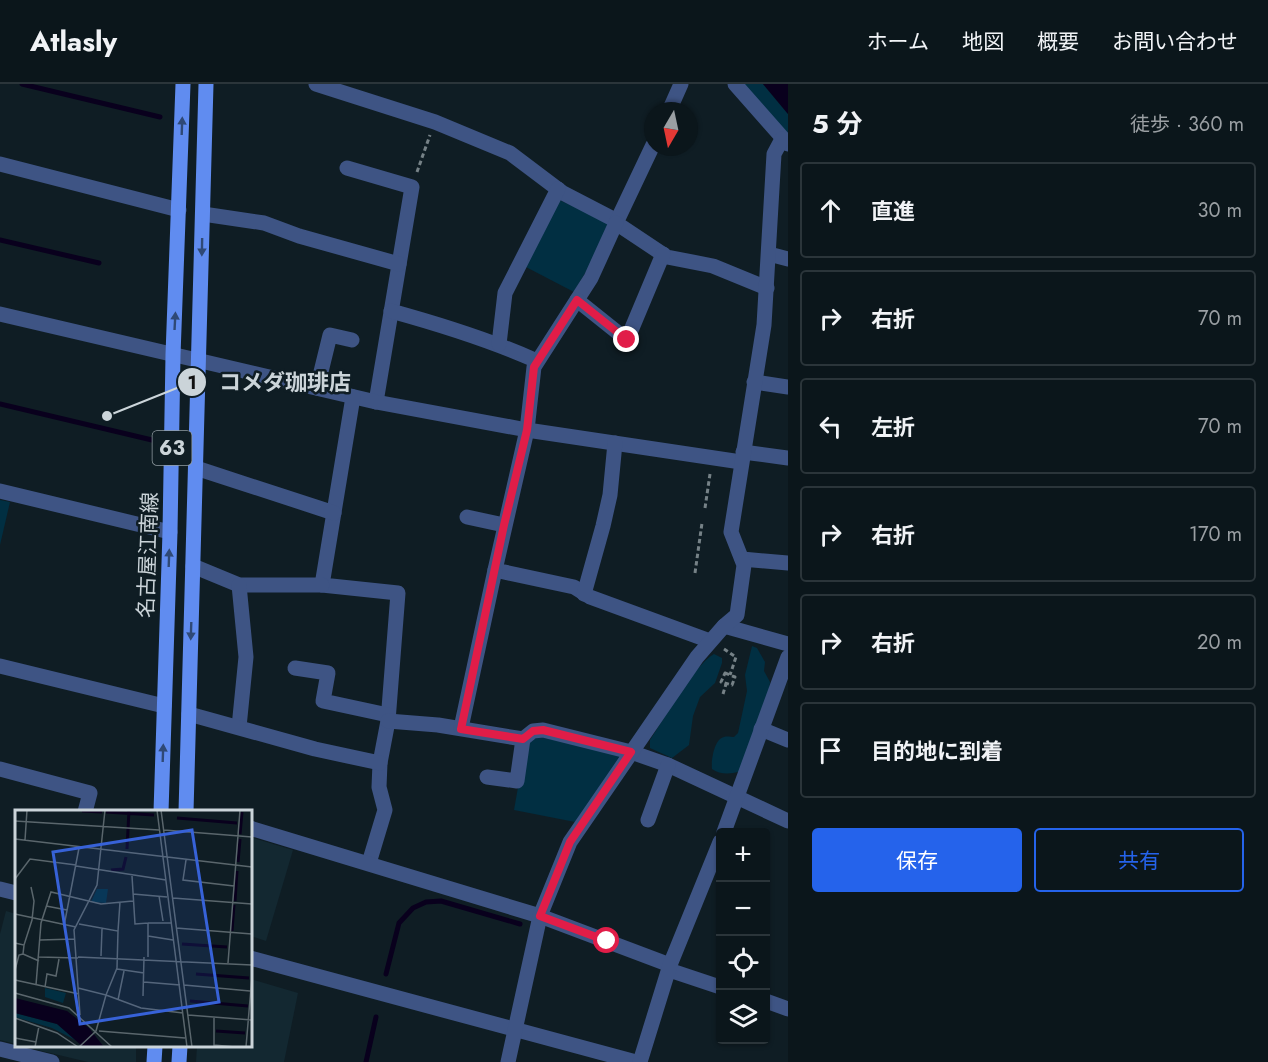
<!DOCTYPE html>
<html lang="ja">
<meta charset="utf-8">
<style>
:root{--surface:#0b161b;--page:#141f24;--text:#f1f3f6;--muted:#9a9fa3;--line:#2b353a;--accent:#2563eb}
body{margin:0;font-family:Jost,"Noto Sans JP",sans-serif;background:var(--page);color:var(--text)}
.controls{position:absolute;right:18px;bottom:18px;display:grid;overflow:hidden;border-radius:6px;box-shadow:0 2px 4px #0004}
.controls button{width:54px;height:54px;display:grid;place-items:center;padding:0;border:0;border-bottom:2px solid var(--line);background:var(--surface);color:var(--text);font:30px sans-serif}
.compass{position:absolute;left:644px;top:18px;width:54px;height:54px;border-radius:50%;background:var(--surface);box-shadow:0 2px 4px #0004;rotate:189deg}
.stop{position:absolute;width:18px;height:18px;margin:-14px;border:4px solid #e11d48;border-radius:50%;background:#fff}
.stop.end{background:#e11d48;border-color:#fff;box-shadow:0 2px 6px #0008}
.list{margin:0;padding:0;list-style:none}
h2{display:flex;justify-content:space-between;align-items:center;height:78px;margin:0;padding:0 24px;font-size:26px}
h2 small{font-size:20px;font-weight:400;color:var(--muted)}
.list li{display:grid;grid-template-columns:39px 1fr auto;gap:18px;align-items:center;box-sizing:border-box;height:96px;margin:0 12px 12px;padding:0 12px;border:2px solid var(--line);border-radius:6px}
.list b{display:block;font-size:22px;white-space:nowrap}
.list em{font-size:20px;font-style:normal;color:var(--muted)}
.actions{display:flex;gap:12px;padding:18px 24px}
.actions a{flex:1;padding:14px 0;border:2px solid var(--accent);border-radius:6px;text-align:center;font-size:21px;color:var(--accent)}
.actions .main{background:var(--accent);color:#fff}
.icon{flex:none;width:33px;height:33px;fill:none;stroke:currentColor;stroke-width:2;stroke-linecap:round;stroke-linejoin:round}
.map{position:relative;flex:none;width:788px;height:978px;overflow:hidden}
header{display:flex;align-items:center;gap:36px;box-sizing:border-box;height:84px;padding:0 30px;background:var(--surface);border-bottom:2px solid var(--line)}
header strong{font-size:28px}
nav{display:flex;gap:33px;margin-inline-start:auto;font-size:21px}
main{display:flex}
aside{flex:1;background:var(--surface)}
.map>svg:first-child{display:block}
.built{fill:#132831}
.green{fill:#012f42}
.water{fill:#09001d}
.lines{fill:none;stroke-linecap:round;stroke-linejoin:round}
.stream{stroke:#09001d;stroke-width:5}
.path{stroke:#768287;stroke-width:3;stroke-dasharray:4.5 3;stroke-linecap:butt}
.minor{stroke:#3e5484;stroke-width:15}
.major{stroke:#608cf0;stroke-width:15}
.oneway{fill:#2f4976}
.route{stroke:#e11d48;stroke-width:8}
.labels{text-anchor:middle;stroke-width:5;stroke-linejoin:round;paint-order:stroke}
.shield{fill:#0f1d24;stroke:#939da3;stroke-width:1.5}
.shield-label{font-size:20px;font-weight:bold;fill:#cbd4d9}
.street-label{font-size:21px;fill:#cbd4d9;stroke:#0f1d24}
.inset-river{fill:none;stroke:#09001d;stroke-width:3}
.inset-road{fill:none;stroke:#5a666c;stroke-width:1.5}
.view{fill:#3762d8;fill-opacity:0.15;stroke:#3762d8;stroke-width:3}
.inset-edge{fill:none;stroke:#cbd4d9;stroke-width:3}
.leader{fill:none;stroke:#cbd4d9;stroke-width:2}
.callout-dot{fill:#cbd4d9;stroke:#0f1d24;stroke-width:2}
.mark-label{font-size:18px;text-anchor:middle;font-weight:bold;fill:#111}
.callout-label{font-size:22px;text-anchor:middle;font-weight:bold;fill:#cbd4d9;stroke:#0f1d24;stroke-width:5;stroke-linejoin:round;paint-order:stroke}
</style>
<header>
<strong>Atlasly</strong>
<nav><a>ホーム</a><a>地図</a><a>概要</a><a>お問い合わせ</a></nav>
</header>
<main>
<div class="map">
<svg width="788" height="978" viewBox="0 0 788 978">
<rect width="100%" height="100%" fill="#0f1d24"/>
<g class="built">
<path d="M250,753L293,766L266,857L251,852Z"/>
<path d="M6,827L16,830V960L0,956V850Z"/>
<path d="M251,895L298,909L284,978H196L197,962H250Z"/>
<path d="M21,962H136V978H88Z"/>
</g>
<g class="green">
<path d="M743,0H763L788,30V50Z"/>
<path d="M557,115L608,138L609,148L574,208L524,182Z"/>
<path d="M0,416L10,418L0,461Z"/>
<path d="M752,562L757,564L765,578L764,587L770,598L769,607L741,687C732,690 720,691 712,685C711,677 714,655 724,653C727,652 731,653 734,653L738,649L747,607L745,591Z"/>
<path d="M714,570L722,574V579L715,599L700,613L693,632L689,661L672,674L650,664V656C665,634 692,583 714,570Z"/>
<path d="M535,652L623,670L575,738L514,726L526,658Z"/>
</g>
<path class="water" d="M763,0H788V30Z"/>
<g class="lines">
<g class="stream">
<path d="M22,0L160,33"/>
<path d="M0,156L99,179"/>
<path d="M0,320L152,356"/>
<path d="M386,890L399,839L413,824L426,818L441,817L520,840"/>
<path d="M366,978L376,933"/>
</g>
<g class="path">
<path d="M417,88L430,51"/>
<path d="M705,424L710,390"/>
<path d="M695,489L702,439"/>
<path d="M724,565L736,573L730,591"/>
<path d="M725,589L735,593L732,601L721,598Z"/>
<path d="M723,610L726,600"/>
</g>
<g class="minor">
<path d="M316,0L435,38L510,69L563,109L617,137"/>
<path d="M735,0L788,60"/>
<path d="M669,27L681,0"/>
<path d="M653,61L616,139L667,173L713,182L767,204"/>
<path d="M0,80L179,126"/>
<path d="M347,84L412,103L376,318"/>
<path d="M203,130L264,139L299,152L399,180"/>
<path d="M616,139L591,194L534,283L527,346L495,486L574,503L590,513L710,557"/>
<path d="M769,170L788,175"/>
<path d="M577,216L627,256L663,170"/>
<path d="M391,227C442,241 490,256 537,277"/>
<path d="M0,230L376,318L527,346L741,378"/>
<path d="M499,260L505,209L558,105"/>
<path d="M754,298L788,303"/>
<path d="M317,304L330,251L352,256"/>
<path d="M353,313L322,501L398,509L388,637L380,679L379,703L385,726L369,779"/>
<path d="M743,368L788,374"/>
<path d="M196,384L334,429"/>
<path d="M0,407L170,448"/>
<path d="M467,433L504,441"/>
<path d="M742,475L788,479"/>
<path d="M193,482L239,501H322"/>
<path d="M239,501L246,573L239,643"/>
<path d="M584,510L603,442L610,411L615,359"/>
<path d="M724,542L788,560"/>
<path d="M0,582L164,622"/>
<path d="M295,584L328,589L323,617L388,631"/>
<path d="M189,630L315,665L380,679"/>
<path d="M388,637L438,641L523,655L533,647L543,646L631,668L668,681L788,737"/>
<path d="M461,644L495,486"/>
<path d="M761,645L788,656"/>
<path d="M0,685L90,709L85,728"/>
<path d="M487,693L517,697L523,655"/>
<path d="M648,736L668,681"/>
<path d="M250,744L540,832L670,881"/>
<path d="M724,748L788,573"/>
<path d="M0,805L16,809"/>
<path d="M250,874L636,978"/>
<path d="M669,886L720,903"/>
<path d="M766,917L788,925"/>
<path d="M0,965L52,978"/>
<path d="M508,978L540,832L570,758L697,573L724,542L737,531L744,481L731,448L764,241L774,70L782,55"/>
<path d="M640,978L670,881L720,758"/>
</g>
<g class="major">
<path d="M161,728L170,448L173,271L183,0"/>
<path d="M186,728L206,0"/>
<path d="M154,978L155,962"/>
<path d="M179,978L180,962"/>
</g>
</g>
<defs><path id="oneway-solid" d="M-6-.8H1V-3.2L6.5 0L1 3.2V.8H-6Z" transform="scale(1.5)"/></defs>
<g class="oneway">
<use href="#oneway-solid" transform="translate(182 42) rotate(-88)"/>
<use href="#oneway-solid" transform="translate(202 163) rotate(91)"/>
<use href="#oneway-solid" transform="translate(175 237) rotate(-87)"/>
<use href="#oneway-solid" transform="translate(169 474) rotate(-88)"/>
<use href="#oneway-solid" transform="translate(191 547) rotate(92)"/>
<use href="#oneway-solid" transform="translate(163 669) rotate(-88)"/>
</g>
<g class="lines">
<path class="route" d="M607,857L540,832L570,758L631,668L543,646L533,647L523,655L461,645L504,441L527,346L534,283L577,216L627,256"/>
</g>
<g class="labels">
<rect class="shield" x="152.5" y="347" width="39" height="34" rx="4.5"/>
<g class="shield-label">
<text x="172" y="371">63</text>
</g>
<g class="street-label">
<text transform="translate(148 471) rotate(-88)" y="7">名古屋江南線</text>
</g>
</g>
<g transform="translate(15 726)">
<rect width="237" height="237" fill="#0f1d24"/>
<path d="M82,79H93L91,93L76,92ZM30,178L51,183L48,193L30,187ZM0,203L42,214L66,233L37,218L0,207Z" fill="#012f42"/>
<path d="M0,188L52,201L74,218L89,237H68L42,214L0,203Z" fill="#09001d"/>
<path class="inset-river" d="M67,1L87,2M91,2L139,5M162,8L222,13M225,24L227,2M112,39L114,0M223,52L225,29M96,60L108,59L111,47M220,91L222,61M217,121L219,95M167,134L212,137M181,164L234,168M175,191L233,196M201,221L230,223"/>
<path class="inset-road" d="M142,0L172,237M146,0L177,237M0,11L144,20M149,20L237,27M0,29L237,57M10,30L12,0M171,50L168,70L219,76M61,56L151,70M117,66L120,114L133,113V147M0,69L15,49L61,55M118,84L152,87M144,86L148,111M158,88L237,94M31,96L52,100M0,104L61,117M133,113H156M64,114L103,121L102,158L91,185M49,116L64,38M161,118L237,124M103,121L105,92M133,126L158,130M25,130L60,129M0,133L9,135L8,144L24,151M9,135L17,110L19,91L16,77M86,146L87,119M24,147L63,148M63,147L237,155M213,153L225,0M102,159L129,163M0,160L4,145L8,144M0,170L64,184M129,172L165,175M21,175L26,113L36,82L86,94L118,91M169,175L235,181M30,177L32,164L41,166L44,149M63,178L91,185L81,221L64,237M0,183L54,198L97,237M91,185L126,198L168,203M128,186L129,147M103,190L109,161M65,205L59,120L82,75L90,0M173,205L237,210M199,207V237M0,208L42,223L63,237M84,221L170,228M0,228L21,232M199,235L220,237M20,237L24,216M231,237L237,166"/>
<path class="view" d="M177,20L204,192L65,214L38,42Z"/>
<rect width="237" height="237" class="inset-edge"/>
</g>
<path class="leader" d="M107 332L192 298"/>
<g class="callout-dot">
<circle cx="107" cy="332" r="6"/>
<circle cx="192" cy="298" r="15"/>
</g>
<g class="mark-label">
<text x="192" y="305">1</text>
</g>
<g class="callout-label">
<text x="285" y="306">コメダ珈琲店</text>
</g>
</svg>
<div class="controls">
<button>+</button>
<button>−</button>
<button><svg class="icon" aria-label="locate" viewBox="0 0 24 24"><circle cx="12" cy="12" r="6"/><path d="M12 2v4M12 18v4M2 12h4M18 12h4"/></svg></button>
<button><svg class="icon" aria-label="layers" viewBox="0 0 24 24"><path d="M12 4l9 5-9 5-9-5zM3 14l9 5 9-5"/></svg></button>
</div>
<svg class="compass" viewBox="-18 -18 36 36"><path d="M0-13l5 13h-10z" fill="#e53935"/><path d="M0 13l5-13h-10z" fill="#9a9fa3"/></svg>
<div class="stop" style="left:607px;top:857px"></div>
<div class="stop end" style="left:627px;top:256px"></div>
</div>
<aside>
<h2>5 分<small>徒歩 · 360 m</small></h2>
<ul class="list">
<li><svg class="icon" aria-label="ahead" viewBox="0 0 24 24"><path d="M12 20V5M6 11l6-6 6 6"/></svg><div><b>直進</b></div><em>30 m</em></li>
<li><svg class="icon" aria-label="right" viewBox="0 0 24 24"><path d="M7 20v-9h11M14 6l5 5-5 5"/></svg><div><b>右折</b></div><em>70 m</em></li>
<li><svg class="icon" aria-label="left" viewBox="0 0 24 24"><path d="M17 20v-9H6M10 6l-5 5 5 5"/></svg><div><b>左折</b></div><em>70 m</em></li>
<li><svg class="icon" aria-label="right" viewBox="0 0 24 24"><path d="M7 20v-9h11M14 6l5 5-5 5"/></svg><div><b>右折</b></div><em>170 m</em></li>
<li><svg class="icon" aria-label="right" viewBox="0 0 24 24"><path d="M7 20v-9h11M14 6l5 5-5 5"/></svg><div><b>右折</b></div><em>20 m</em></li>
<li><svg class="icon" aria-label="arrive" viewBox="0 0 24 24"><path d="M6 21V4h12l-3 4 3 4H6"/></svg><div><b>目的地に到着</b></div></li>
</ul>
<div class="actions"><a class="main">保存</a><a>共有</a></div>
</aside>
</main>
